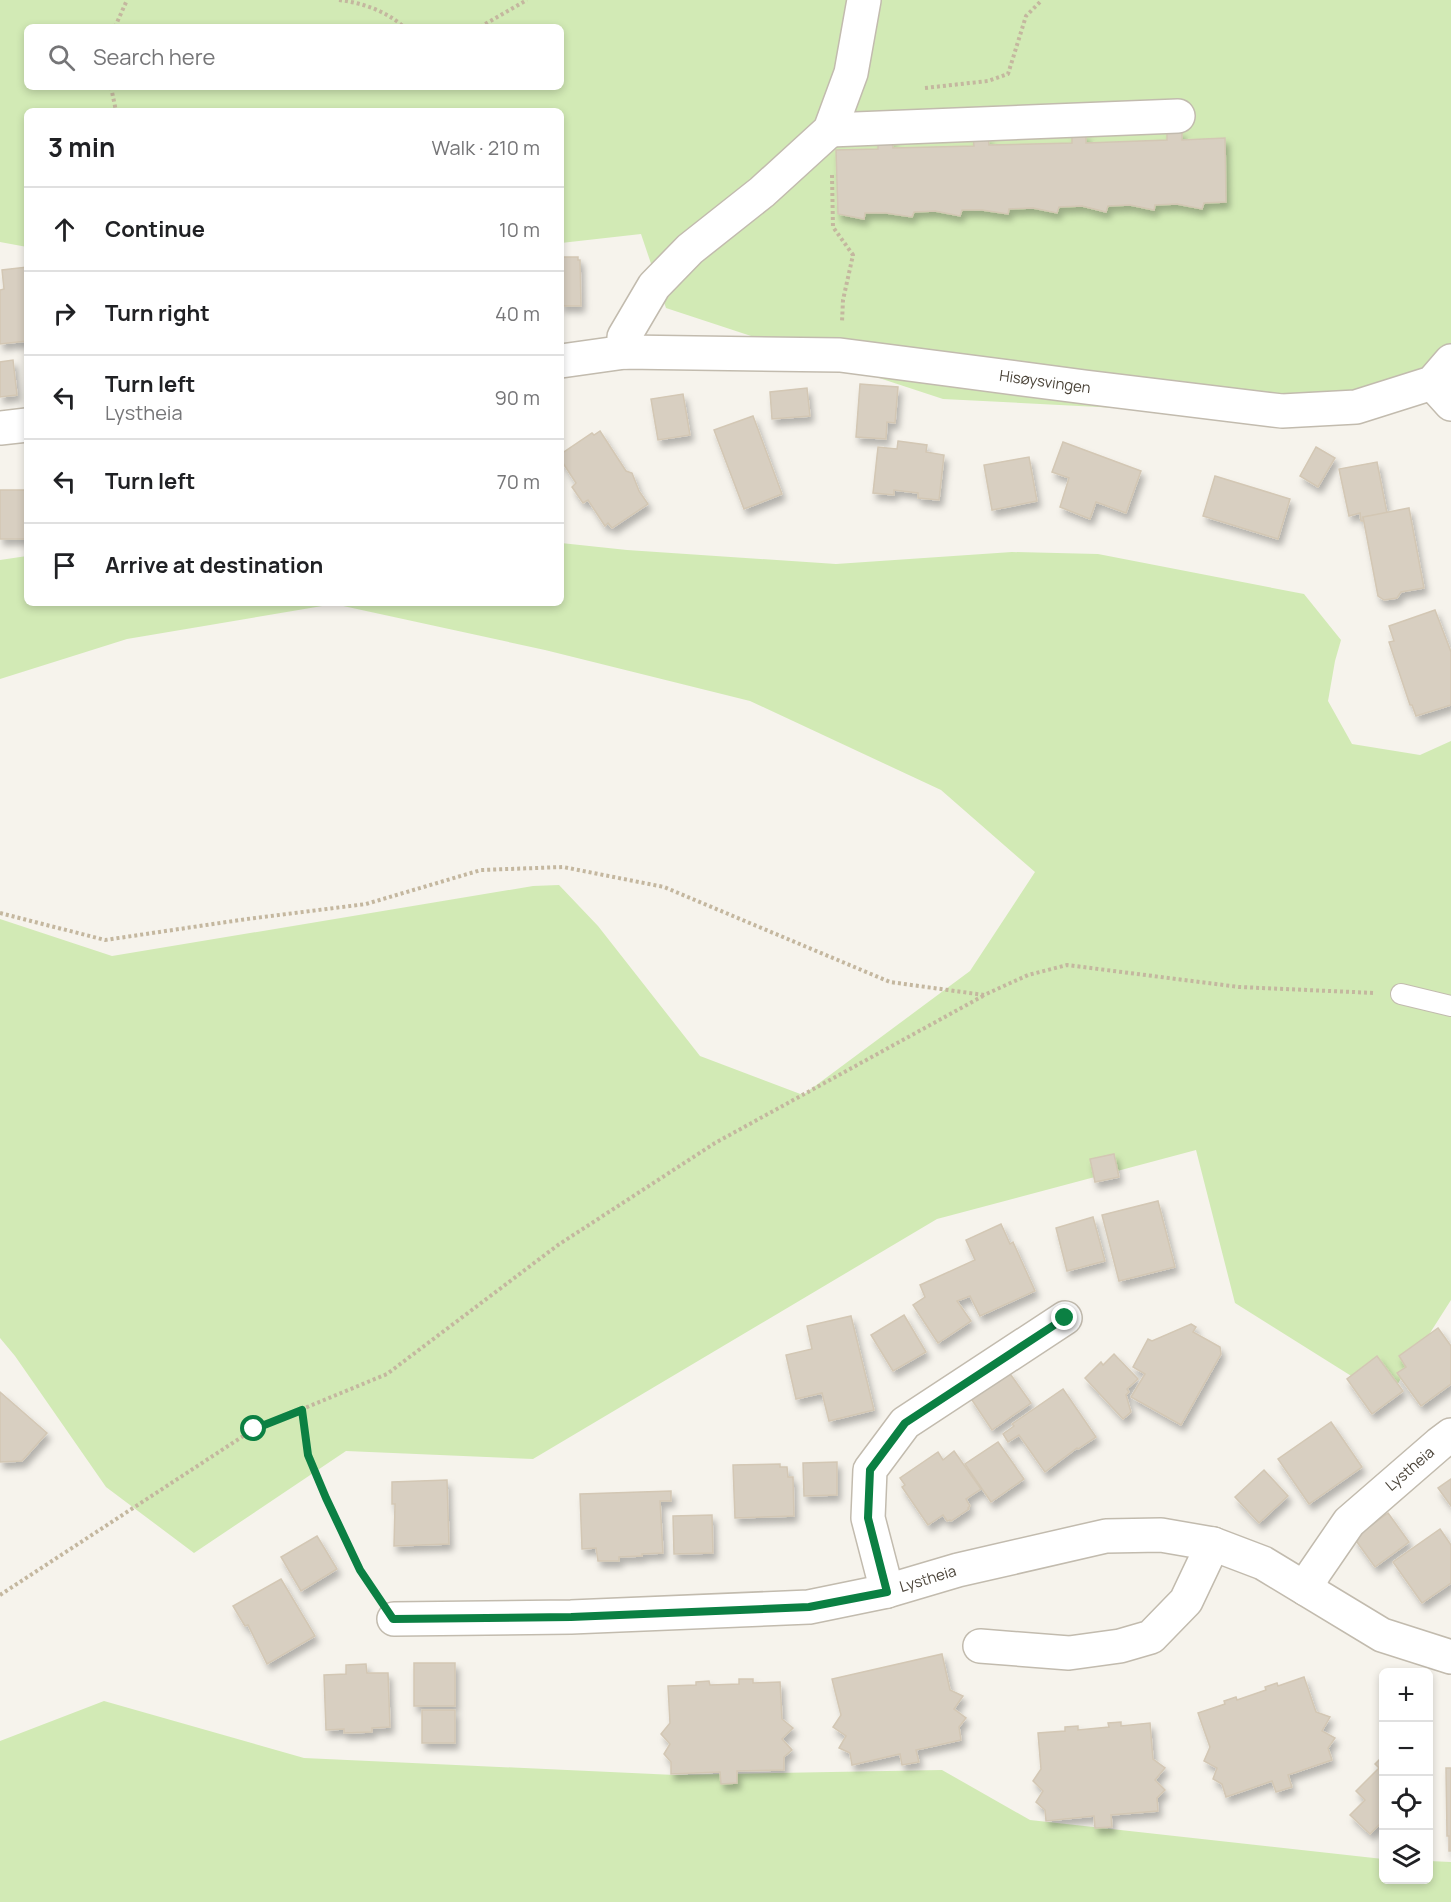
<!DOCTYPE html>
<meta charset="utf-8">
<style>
:root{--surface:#fff;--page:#f6f6f6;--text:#202124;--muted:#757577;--line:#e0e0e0}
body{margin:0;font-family:Manrope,sans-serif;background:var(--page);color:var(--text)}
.controls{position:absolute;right:18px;bottom:18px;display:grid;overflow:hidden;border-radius:9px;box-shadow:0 3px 9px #0003}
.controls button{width:54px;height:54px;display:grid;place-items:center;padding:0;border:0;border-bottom:2px solid var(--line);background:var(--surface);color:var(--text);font:30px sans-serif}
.stop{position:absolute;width:18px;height:18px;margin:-14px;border:4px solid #0b8043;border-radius:50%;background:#fff}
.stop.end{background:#0b8043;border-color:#fff;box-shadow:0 2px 6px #0008}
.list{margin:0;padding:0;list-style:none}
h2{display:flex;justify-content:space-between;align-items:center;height:78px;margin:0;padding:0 24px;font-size:26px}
h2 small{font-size:20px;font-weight:400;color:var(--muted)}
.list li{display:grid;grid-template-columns:39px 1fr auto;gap:18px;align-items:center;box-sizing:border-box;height:84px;padding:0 24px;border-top:2px solid var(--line)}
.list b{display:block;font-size:22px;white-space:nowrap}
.list p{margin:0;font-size:20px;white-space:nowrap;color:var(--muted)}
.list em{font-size:20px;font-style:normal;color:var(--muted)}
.icon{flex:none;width:33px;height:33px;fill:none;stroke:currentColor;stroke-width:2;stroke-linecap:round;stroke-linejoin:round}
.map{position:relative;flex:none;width:1451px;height:1902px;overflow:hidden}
.search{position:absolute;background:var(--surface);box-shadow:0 3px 9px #0003;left:24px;top:24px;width:540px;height:66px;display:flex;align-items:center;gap:15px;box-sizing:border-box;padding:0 21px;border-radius:9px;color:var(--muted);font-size:22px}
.panel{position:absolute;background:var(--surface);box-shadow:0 3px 9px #0003;left:24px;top:108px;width:540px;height:498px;border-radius:9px}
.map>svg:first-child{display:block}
.green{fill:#d2eab5;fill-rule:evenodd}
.building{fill:#d8cfc1;stroke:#d3c7b4;stroke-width:1.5;filter:url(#shadow)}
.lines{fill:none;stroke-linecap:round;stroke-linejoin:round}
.service-casing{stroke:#c2bbae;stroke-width:22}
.minor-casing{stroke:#c2bbae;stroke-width:36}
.path{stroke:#c4b79f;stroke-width:4;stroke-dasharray:3 3;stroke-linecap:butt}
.service{stroke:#fff;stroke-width:20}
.minor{stroke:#fff;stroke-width:33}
.route{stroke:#0b8043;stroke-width:8}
.labels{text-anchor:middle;stroke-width:4.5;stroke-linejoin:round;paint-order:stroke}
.street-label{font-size:15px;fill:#4b4439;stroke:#fff}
</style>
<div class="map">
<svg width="1451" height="1902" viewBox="0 0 1451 1902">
<defs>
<filter id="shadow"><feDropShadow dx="3.5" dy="6" stdDeviation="3" flood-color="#0004"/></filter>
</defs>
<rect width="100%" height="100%" fill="#f6f3ec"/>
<g class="green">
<path d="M0,0H1451V398L1292,417L943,399L666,308L641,234L561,243V111H27V247L0,242ZM27,27H561V87H27Z"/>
<path d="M561,543L627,550L836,564L1012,552L1098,554L1304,594L1341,640L1335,661L1328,701L1352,744L1420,755L1451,741V1300L1388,1399L1235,1303L1196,1150L937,1219L533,1459L346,1451L194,1553L106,1487L15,1356L0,1338V919L112,956L533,886L559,885L598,926L700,1056L803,1095L970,971L1035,872L941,790L750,701L545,650L334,604L127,639L0,679V560L27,556V603H561Z"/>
<path d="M104,1701L304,1758L675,1775L942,1770L1030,1820L1383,1859L1384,1880H1428L1429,1861L1451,1862V1902H0V1741Z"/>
</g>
<g class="building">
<path d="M1167,132H1182V140L1225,138L1226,202L1204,203L1202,209L1177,204L1155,205L1154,210L1130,205L1108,206L1106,212L1082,206L1059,207L1057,213L1033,208L1009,209L1008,214L982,210H962L960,216L935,211L914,212L912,217L886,213H865L864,219L838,214L836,150L878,149V141H892L893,148L974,146L973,138H988L989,145L1072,143V135H1086V143L1167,140Z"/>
<path d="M561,255L564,257H578V260H580L581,306H561Z"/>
<path d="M27,267V341L0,344V290L4,289L2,270Z"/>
<path d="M13,360L17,395L0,397V362Z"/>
<path d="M860,384L898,387L895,423L887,422L886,439L856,437Z"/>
<path d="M807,388L810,416L772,419L770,392Z"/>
<path d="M683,394L690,435L658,440L651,399Z"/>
<path d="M753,416L782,494L744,509L714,430Z"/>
<path d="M600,431L626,471L632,473L639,491L648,504L612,528L608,523L605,526L588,500L583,503L572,487L576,483L561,460V454L592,433L594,435Z"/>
<path d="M898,441L927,445L926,452L944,455L939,500L918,498V493L894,490V495L873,493L878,447L897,449Z"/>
<path d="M1063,442L1141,471L1126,513L1096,502L1090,519L1060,507L1069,478L1052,472Z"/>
<path d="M1316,447L1335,458L1318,487L1300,476Z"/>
<path d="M1029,457L1037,501L992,510L984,465Z"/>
<path d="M1377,462L1387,513L1363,517L1364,521H1361L1360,513L1349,516L1339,469Z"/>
<path d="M1215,476L1290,499L1278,539L1203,516Z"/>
<rect x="0" y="490" width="27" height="49"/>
<path d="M1409,508L1424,588L1401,592L1397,598L1384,600L1378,596L1363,517Z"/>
<path d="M1435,610L1451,652V705L1416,716L1412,705H1410L1389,642L1394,641L1389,626Z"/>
<path d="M1114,1154L1119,1177L1095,1182L1090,1159Z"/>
<path d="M1158,1201L1175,1267L1119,1281L1102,1215Z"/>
<path d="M1093,1217L1105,1261L1067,1271L1056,1228Z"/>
<path d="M1001,1224L1010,1244L1013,1242L1035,1291L980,1316L970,1296L957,1301L971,1321L938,1343L913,1305L925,1297L920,1285L975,1260L966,1240Z"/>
<path d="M904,1315L926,1352L893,1371L871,1335Z"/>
<path d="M851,1316L874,1410L829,1421L822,1393L796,1399L786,1355L812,1349L807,1326Z"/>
<path d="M1191,1324L1196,1327L1193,1332L1220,1347L1221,1354L1181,1425L1131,1397L1145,1374L1133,1367L1148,1339L1152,1341Z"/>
<path d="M1438,1328L1451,1346V1384L1421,1406L1397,1373L1406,1367L1399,1356Z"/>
<path d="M1114,1354L1138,1379L1127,1389L1129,1392L1126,1395L1131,1412L1123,1419L1085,1378L1101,1362L1103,1365Z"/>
<path d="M1377,1356L1403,1391L1372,1414L1347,1379Z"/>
<path d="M1008,1371L1031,1403L992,1430L970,1397Z"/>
<path d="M1063,1389L1096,1437L1078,1449L1077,1448L1045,1472L1019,1435L1008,1442L1003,1434L1014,1426L1012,1424Z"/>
<path d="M0,1392L47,1433L22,1461L0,1462Z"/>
<path d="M1331,1422L1362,1467L1309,1504L1278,1459Z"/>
<path d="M998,1442L1024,1479L991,1502L965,1464Z"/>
<path d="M954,1451L981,1489L966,1499L970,1506L968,1508L969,1509L951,1521L950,1520L947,1521L943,1515L928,1525L902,1487L905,1485L900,1478L938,1452L943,1460Z"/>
<path d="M837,1462V1495L804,1496L803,1463Z"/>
<path d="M780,1464V1467H787L788,1477H793L794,1516L735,1518L733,1465Z"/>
<path d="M1264,1470L1288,1496L1259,1523L1235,1497Z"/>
<path d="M1451,1479V1506L1438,1488Z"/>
<path d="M447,1480L449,1544L394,1546L395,1504H392V1482Z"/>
<path d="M671,1491V1501H660L663,1553L642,1554V1556L619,1557V1561H598L596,1548L582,1549L580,1494Z"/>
<path d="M1388,1513L1409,1542L1375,1567L1354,1538Z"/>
<path d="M712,1515L713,1553L674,1554L673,1516Z"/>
<path d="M1440,1529L1451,1545V1583L1422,1603L1393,1562Z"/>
<path d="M317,1536L337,1569L301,1591L281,1557Z"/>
<path d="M281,1579L315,1636L267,1664L248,1625L245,1626L233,1606Z"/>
<path d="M942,1654L950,1690L963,1696L954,1709L966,1718L959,1727L961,1740L916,1750L919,1762L902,1765L900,1754L852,1765L850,1753L839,1748L846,1736L833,1727L841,1715L832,1679Z"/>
<rect x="414" y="1663" width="41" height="43"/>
<path d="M366,1664L367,1673H388L390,1727L372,1728V1732L344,1733V1729L326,1730L324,1675L346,1674V1665Z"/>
<path d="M1304,1677L1316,1712L1330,1717L1322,1731L1335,1738L1328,1748L1332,1760L1288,1775L1292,1787L1276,1792L1272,1781L1226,1797L1222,1784L1213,1779L1217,1768L1204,1761L1210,1747L1198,1713L1225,1704L1224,1701L1236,1697L1237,1700L1266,1690L1265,1687L1277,1683L1278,1686Z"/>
<path d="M739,1679H753V1683L780,1682L782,1719L793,1728L782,1739L792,1750L784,1757V1770L737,1771V1783L721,1784L720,1772L671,1774V1762L664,1754L670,1744L661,1734L670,1723L668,1686L696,1685V1682L709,1681L710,1685L739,1684Z"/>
<rect x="422" y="1710" width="33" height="33"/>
<path d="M1121,1722V1726L1150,1723L1153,1759L1165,1768L1155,1780L1165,1790L1157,1798L1158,1811L1111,1815L1112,1827L1095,1828L1094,1816L1046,1821L1045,1810L1036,1802L1043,1791L1033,1781L1041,1769L1038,1733L1065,1731V1727L1078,1726V1730L1109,1727L1108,1723Z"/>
<path d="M1384,1755V1820L1370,1834L1350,1815L1365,1800L1356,1791L1379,1768L1375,1764Z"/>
<path d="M1446,1768H1451V1851H1449V1836H1447Z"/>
</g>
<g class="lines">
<defs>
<path id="service" d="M1401,994L1451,1006"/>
<g id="minor">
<path d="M830,130L1178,116"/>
<path d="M625,352L624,337L654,286L690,249L762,192L830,130L851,73L864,0"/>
<path d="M561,361L625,352L840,355L1085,387L1282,411L1356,407L1432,383L1451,361"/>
<path d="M1432,383L1451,404"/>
<path d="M0,428L27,425"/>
<path d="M1306,1589L1314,1573L1349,1522L1439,1444L1451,1435"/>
<path d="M887,1591L868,1518L870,1470L905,1423L1065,1318"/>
<path d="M394,1619L571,1617L809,1607L887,1591L958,1570L1106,1536L1161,1535L1213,1544L1263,1563L1382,1635L1451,1657"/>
<path d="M980,1646L1069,1653L1120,1646L1151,1637L1186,1601L1213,1544"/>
</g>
</defs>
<use href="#service" class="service-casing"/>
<use href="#minor" class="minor-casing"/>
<g class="path">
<path d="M339,0C363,3 386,11 404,27"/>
<path d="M115,27L127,0"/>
<path d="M480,27L527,0"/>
<path d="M111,87L116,111"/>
<path d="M925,88L988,81L1008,74L1026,16L1042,0"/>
<path d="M832,175L833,227L853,255L843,300L842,322"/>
<path d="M0,913L105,940L247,919L366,904L481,870L563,867L664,887L890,982L984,995L1028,975L1067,965L1239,987L1375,993"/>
<path d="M302,1410L308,1455L325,1498L360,1570L374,1591"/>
<path d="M0,1595L254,1429L387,1374L558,1245L715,1143L983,996"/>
</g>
<use href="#service" class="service"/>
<use href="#minor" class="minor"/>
</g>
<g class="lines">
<path class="route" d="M254,1429L302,1410L308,1455L326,1498L360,1570L393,1619L571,1617L809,1607L887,1592L868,1518L870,1470L905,1423L1065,1318"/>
</g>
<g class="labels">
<g class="street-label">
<text transform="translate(1045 382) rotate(8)" y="5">Hisøysvingen</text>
<text transform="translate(1410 1469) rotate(-41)" y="5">Lystheia</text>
<text transform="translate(928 1579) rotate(-17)" y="5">Lystheia</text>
</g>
</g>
</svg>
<div class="controls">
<button>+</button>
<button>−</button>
<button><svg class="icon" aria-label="locate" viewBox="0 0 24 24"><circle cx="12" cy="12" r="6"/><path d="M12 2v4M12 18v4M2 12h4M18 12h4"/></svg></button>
<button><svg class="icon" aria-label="layers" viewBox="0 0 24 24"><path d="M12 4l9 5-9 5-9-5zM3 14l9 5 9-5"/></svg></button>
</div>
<div class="stop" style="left:254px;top:1429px"></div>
<div class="stop end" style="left:1065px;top:1318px"></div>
<div class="search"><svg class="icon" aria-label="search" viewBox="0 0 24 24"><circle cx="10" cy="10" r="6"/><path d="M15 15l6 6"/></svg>Search here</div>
<section class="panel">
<h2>3 min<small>Walk · 210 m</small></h2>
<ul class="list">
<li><svg class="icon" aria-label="ahead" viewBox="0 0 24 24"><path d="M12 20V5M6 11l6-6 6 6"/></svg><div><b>Continue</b></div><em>10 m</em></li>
<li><svg class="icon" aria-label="right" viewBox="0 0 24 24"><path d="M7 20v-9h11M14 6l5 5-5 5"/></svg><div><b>Turn right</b></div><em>40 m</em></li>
<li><svg class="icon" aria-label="left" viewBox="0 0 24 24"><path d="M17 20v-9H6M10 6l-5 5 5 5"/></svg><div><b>Turn left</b><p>Lystheia</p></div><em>90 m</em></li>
<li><svg class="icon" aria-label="left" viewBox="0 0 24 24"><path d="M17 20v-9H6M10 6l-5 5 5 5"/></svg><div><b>Turn left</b></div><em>70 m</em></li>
<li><svg class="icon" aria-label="arrive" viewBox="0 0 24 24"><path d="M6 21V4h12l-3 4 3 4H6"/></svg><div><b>Arrive at destination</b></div></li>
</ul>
</section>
</div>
